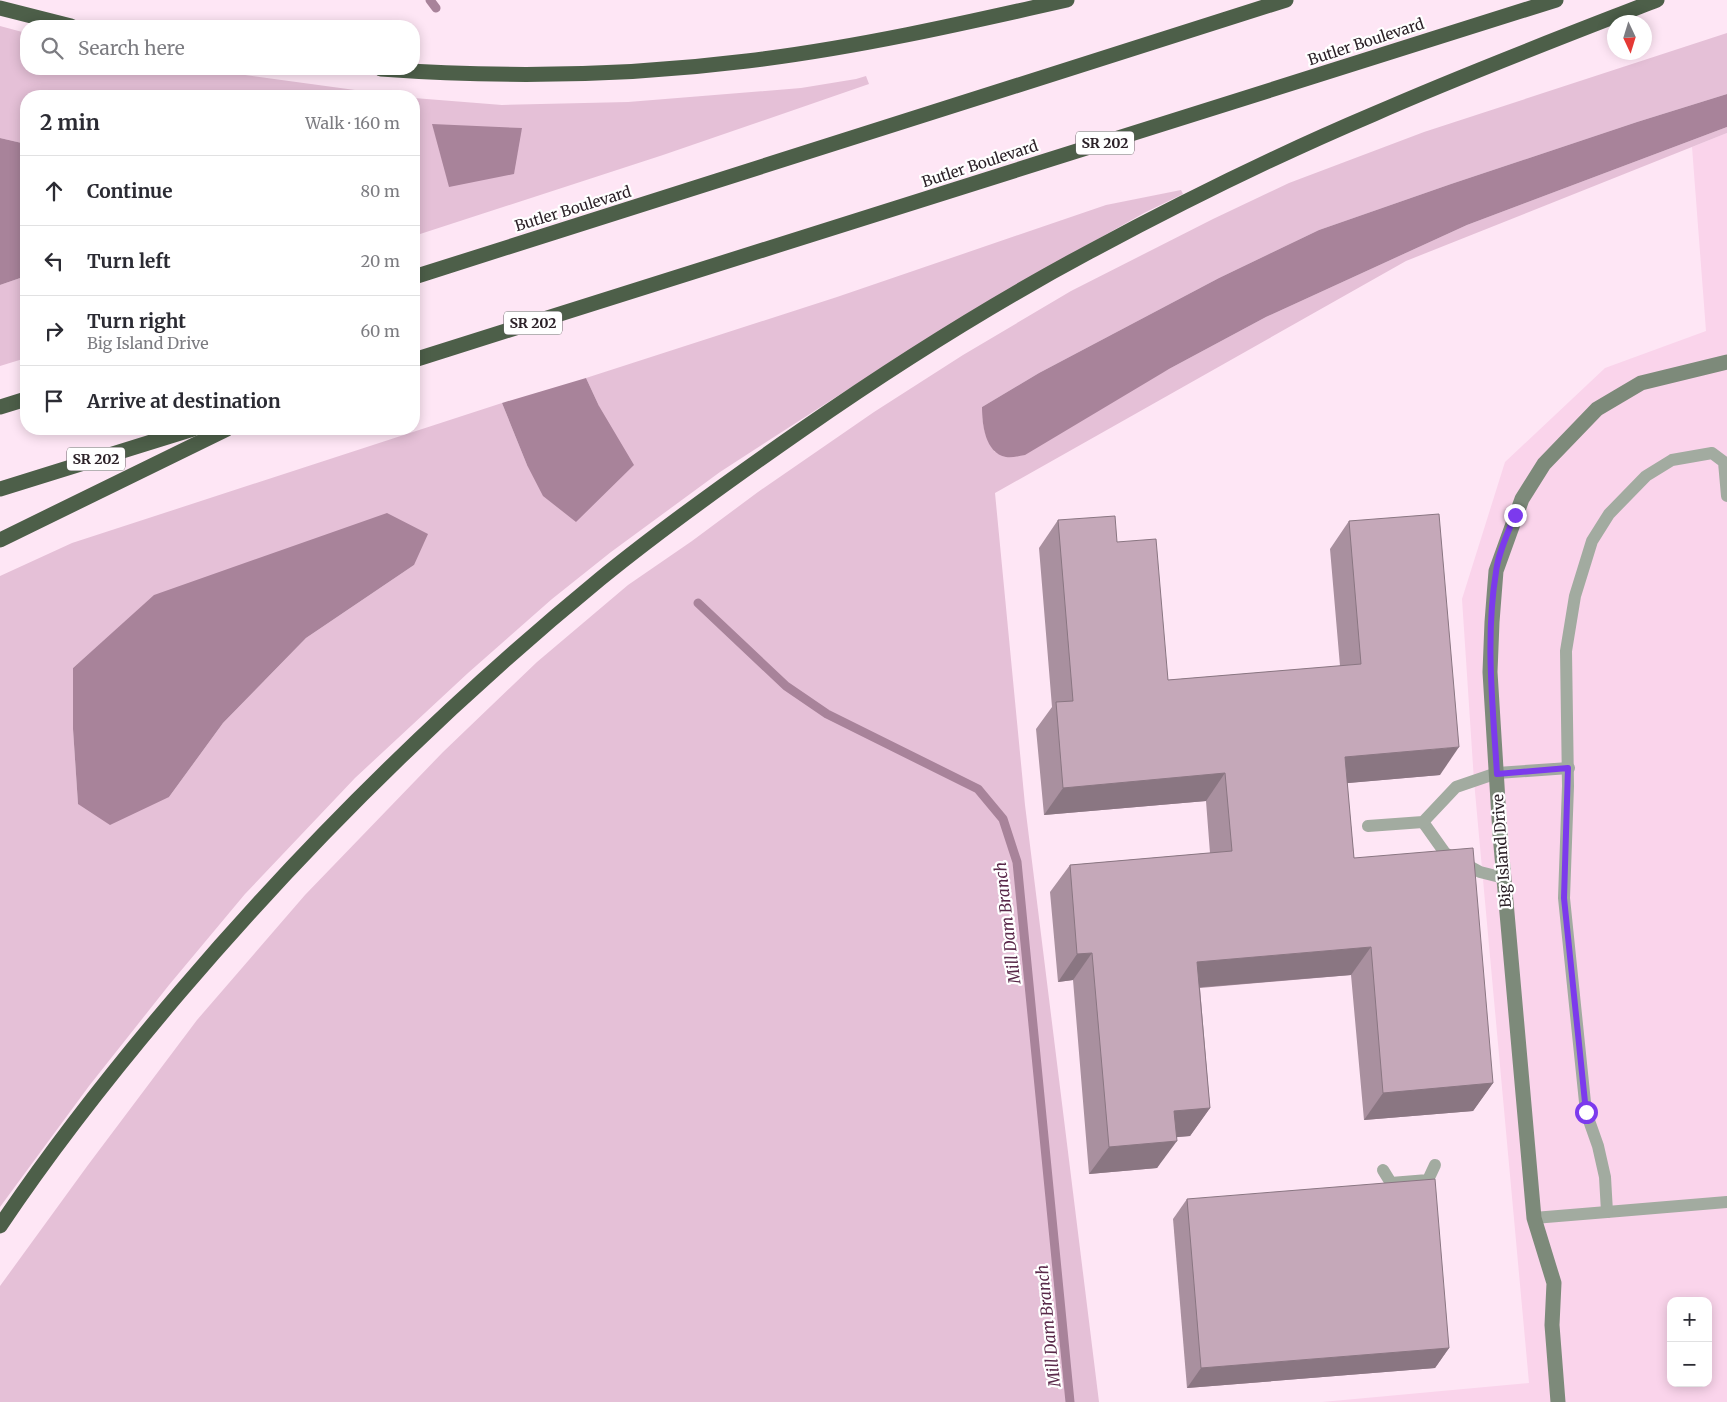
<!DOCTYPE html>
<meta charset="utf-8">
<style>
:root{--surface:#fff;--page:#f2f2f3;--text:#2b2b33;--muted:#7c7c81;--line:#e1e1e2}
body{margin:0;font-family:Merriweather,serif;background:var(--page);color:var(--text)}
.controls{position:absolute;right:15px;bottom:15px;display:grid;overflow:hidden;border-radius:10px;box-shadow:0 2px 12px #0003}
.controls button{width:45px;height:45px;display:grid;place-items:center;padding:0;border:0;border-bottom:1px solid var(--line);background:var(--surface);color:var(--text);font:25px sans-serif}
.compass{position:absolute;left:1607px;top:15px;width:45px;height:45px;border-radius:50%;background:var(--surface);box-shadow:0 2px 12px #0003;rotate:176deg}
.stop{position:absolute;width:15px;height:15px;margin:-11px;border:4px solid #7c3aed;border-radius:50%;background:#fff}
.stop.end{background:#7c3aed;border-color:#fff;box-shadow:0 1px 5px #0008}
.list{margin:0;padding:0;list-style:none}
h2{display:flex;justify-content:space-between;align-items:center;height:65px;margin:0;padding:0 20px;font-size:21px}
h2 small{font-size:16px;font-weight:400;color:var(--muted)}
.list li{display:grid;grid-template-columns:32px 1fr auto;gap:15px;align-items:center;box-sizing:border-box;height:70px;padding:0 20px;border-top:1px solid var(--line)}
.list b{display:block;font-size:19px;white-space:nowrap}
.list p{margin:0;font-size:16px;white-space:nowrap;color:var(--muted)}
.list em{font-size:16px;font-style:normal;color:var(--muted)}
.icon{flex:none;width:28px;height:28px;fill:none;stroke:currentColor;stroke-width:2;stroke-linecap:round;stroke-linejoin:round}
.map{position:relative;flex:none;width:1727px;height:1402px;overflow:hidden}
.search{position:absolute;background:var(--surface);box-shadow:0 2px 12px #0003;left:20px;top:20px;width:400px;height:55px;display:flex;align-items:center;gap:12px;box-sizing:border-box;padding:0 18px;border-radius:20px;color:var(--muted);font-size:19px}
.panel{position:absolute;background:var(--surface);box-shadow:0 2px 12px #0003;left:20px;top:90px;width:400px;height:345px;border-radius:20px}
.map>svg:first-child{display:block}
.built{fill:#fad4eb;fill-rule:evenodd}
.green{fill:#e5c0d7;fill-rule:evenodd}
.water{fill:#a8839a}
.lines{fill:none;stroke-linecap:round;stroke-linejoin:round}
.stream{stroke:#a8839a;stroke-width:9}
.lane{stroke:#a2aba0;stroke-width:12}
.secondary{stroke:#7d8a7a;stroke-width:15}
.highway{stroke:#4d5f49;stroke-width:15}
.wall{fill:#a9909f}
.shaded-wall{fill:#8a7682}
.building{fill:#c5a8b9;stroke:#8a7682}
.route{stroke:#7c3aed;stroke-width:6}
.labels{text-anchor:middle;stroke-width:4.5;stroke-linejoin:round;paint-order:stroke}
.shield{fill:#fff;stroke:#6b6468;stroke-width:1}
.shield-label{font-size:14px;font-weight:bold;fill:#2c2128}
.street-label{font-size:15px;fill:#2c2128;stroke:#fff}
.water-label{font-size:16px;font-style:italic;fill:#592849;stroke:#fff}
</style>
<div class="map">
<svg width="1727" height="1402" viewBox="0 0 1727 1402">
<rect width="100%" height="100%" fill="#fee6f5"/>
<path class="built" d="M1727,133V1402H1322L1529,1383L1474,781L1462,599L1505,462L1605,368L1706,331L1692,147ZM1671,1301H1708V1383H1671Z"/>
<g class="green">
<path d="M0,26L26,33V69H202L399,96H26V144L0,138Z"/>
<path d="M1727,33V94L1637,122L1451,184L1319,230L1219,278L1039,373L982,407C982,424 985,439 995,452L1169,369L1266,317L1467,225L1727,127V133L1406,261L995,493L1025,805L1099,1402H0V1286L88,1165L197,1020L305,895L443,752L537,662L628,585L692,541L758,492L874,412L963,355L1071,291L1213,219L1289,183L1424,132Z"/>
<path d="M866,76L869,84L663,155L414,236V98L502,105L628,102L801,88L856,79Z"/>
<path d="M1181,190L1183,194L1144,213L1059,261L850,388L720,472L611,552L552,599L468,673L355,778L245,894L169,985L89,1086L0,1207V576L72,543L502,403L527,465L599,406L586,378L837,297L1106,205ZM414,565L306,638L223,723L169,797L78,804L73,729V668L155,595Z"/>
<path d="M26,276V358L0,366V285Z"/>
</g>
<g class="water">
<path d="M1727,94V127L1467,225L1266,317L1169,369L1025,455C1019,456 1012,458 1006,457C985,453 982,424 982,407L1039,373L1219,278L1319,230L1451,184L1637,122Z"/>
<path d="M432,124L522,128L514,174L449,187Z"/>
<path d="M0,138L26,144V276L0,285Z"/>
<path d="M586,378L599,406L634,465L576,522L543,496L527,465L502,403Z"/>
<path d="M387,513L428,534L414,565L306,638L223,723L169,797L110,825L78,804L73,729V668L154,595Z"/>
</g>
<g class="lines">
<g class="stream">
<path d="M430,0L436,8"/>
<path d="M698,603L786,686L827,714L978,789L1003,819L1017,862L1070,1402"/>
</g>
<g class="lane">
<path d="M1727,496L1724,462L1712,453L1672,460L1646,476L1609,514L1592,541L1575,596L1566,651L1568,786L1564,898L1586,1112L1598,1146L1605,1177L1607,1212L1727,1202"/>
<path d="M1423,822L1445,853L1480,872L1504,878"/>
<path d="M1368,826L1423,822L1456,787L1497,773L1569,768"/>
<path d="M1383,1170L1391,1183L1428,1180L1435,1165"/>
<path d="M1534,1218L1607,1212"/>
</g>
<path class="secondary" d="M1558,1402L1552,1325L1554,1283L1534,1218L1500,834L1490,672L1492,622L1496,571L1522,499L1544,464L1597,409L1641,383L1727,362"/>
<g class="highway">
<path d="M0,8L71,26"/>
<path d="M381,69C503,78 626,76 747,61C855,48 961,24 1067,0"/>
<path d="M414,277L1286,0"/>
<path d="M414,360L1556,0"/>
<path d="M0,407L26,399"/>
<path d="M0,489L193,429"/>
<path d="M0,540L227,429"/>
<path d="M0,1226C55,1144 116,1067 180,992C307,843 448,704 600,579C665,526 734,477 803,429C895,365 990,305 1089,252C1182,202 1277,155 1374,114C1467,73 1562,37 1657,0"/>
</g>
</g>
<g class="wall">
<path d="M1058,520L1117,542L1168,680L1340,666L1330,549L1349,521L1440,775L1347,783L1354,858L1493,1083L1473,1111L1364,1120L1351,975L1200,988L1210,1108L1190,1136L1176,1137L1157,1168L1089,1174L1073,980L1058,982L1050,892L1070,865L1210,853L1206,801L1044,815L1036,729L1052,707L1039,548Z"/>
<path d="M1187,1199L1449,1348L1435,1368L1187,1388L1173,1219Z"/>
</g>
<g class="shaded-wall">
<path d="M1459,747L1440,775L1326,785L1345,757Z"/>
<path d="M1225,773L1206,801L1044,815L1063,788Z"/>
<path d="M1371,947L1351,975L1178,989L1197,962Z"/>
<path d="M1092,953L1073,980L1058,982L1077,954Z"/>
<path d="M1493,1083L1473,1111L1364,1120L1383,1093Z"/>
<path d="M1210,1108L1190,1136L1155,1139L1174,1111Z"/>
<path d="M1177,1141L1157,1168L1089,1174L1109,1147Z"/>
<path d="M1449,1348L1435,1368L1187,1388L1201,1368Z"/>
</g>
<g class="building">
<path d="M1439,514L1459,747L1345,757L1354,858L1473,848L1493,1083L1383,1093L1371,947L1197,962L1210,1108L1174,1111L1177,1141L1109,1147L1092,953L1077,954L1070,865L1232,851L1225,773L1063,788L1056,702L1073,701L1058,520L1115,516L1117,542L1156,539L1168,680L1361,664L1349,521Z"/>
<path d="M1435,1179L1449,1348L1201,1368L1187,1199Z"/>
</g>
<g class="lines">
<path class="route" d="M1515,515C1508,533 1498,553 1496,572C1485,639 1493,707 1497,774L1568,768L1564,898L1586,1112"/>
</g>
<g class="labels">
<g class="shield">
<rect x="1076" y="131.5" width="58" height="23" rx="4"/>
<rect x="504" y="311.5" width="58" height="23" rx="4"/>
<rect x="67" y="447.5" width="58" height="23" rx="4"/>
</g>
<g class="shield-label">
<text x="1105" y="148">SR 202</text>
<text x="533" y="328">SR 202</text>
<text x="96" y="464">SR 202</text>
</g>
<g class="street-label">
<text transform="translate(1366 42) rotate(-18)" y="5">Butler Boulevard</text>
<text transform="translate(980 164) rotate(-18)" y="5">Butler Boulevard</text>
<text transform="translate(573 209) rotate(-17)" y="5">Butler Boulevard</text>
<text transform="translate(1502 851) rotate(-94)" y="5">Big Island Drive</text>
</g>
<g class="water-label">
<text transform="translate(1007 923) rotate(-97)" y="6">Mill Dam Branch</text>
<text transform="translate(1048 1326) rotate(-96)" y="6">Mill Dam Branch</text>
</g>
</g>
</svg>
<div class="controls">
<button>+</button>
<button>−</button>
</div>
<svg class="compass" viewBox="-18 -18 36 36"><path d="M0-13l5 13h-10z" fill="#e53935"/><path d="M0 13l5-13h-10z" fill="#7c7c81"/></svg>
<div class="stop" style="left:1586px;top:1112px"></div>
<div class="stop end" style="left:1515px;top:515px"></div>
<div class="search"><svg class="icon" aria-label="search" viewBox="0 0 24 24"><circle cx="10" cy="10" r="6"/><path d="M15 15l6 6"/></svg>Search here</div>
<section class="panel">
<h2>2 min<small>Walk · 160 m</small></h2>
<ul class="list">
<li><svg class="icon" aria-label="ahead" viewBox="0 0 24 24"><path d="M12 20V5M6 11l6-6 6 6"/></svg><div><b>Continue</b></div><em>80 m</em></li>
<li><svg class="icon" aria-label="left" viewBox="0 0 24 24"><path d="M17 20v-9H6M10 6l-5 5 5 5"/></svg><div><b>Turn left</b></div><em>20 m</em></li>
<li><svg class="icon" aria-label="right" viewBox="0 0 24 24"><path d="M7 20v-9h11M14 6l5 5-5 5"/></svg><div><b>Turn right</b><p>Big Island Drive</p></div><em>60 m</em></li>
<li><svg class="icon" aria-label="arrive" viewBox="0 0 24 24"><path d="M6 21V4h12l-3 4 3 4H6"/></svg><div><b>Arrive at destination</b></div></li>
</ul>
</section>
</div>
